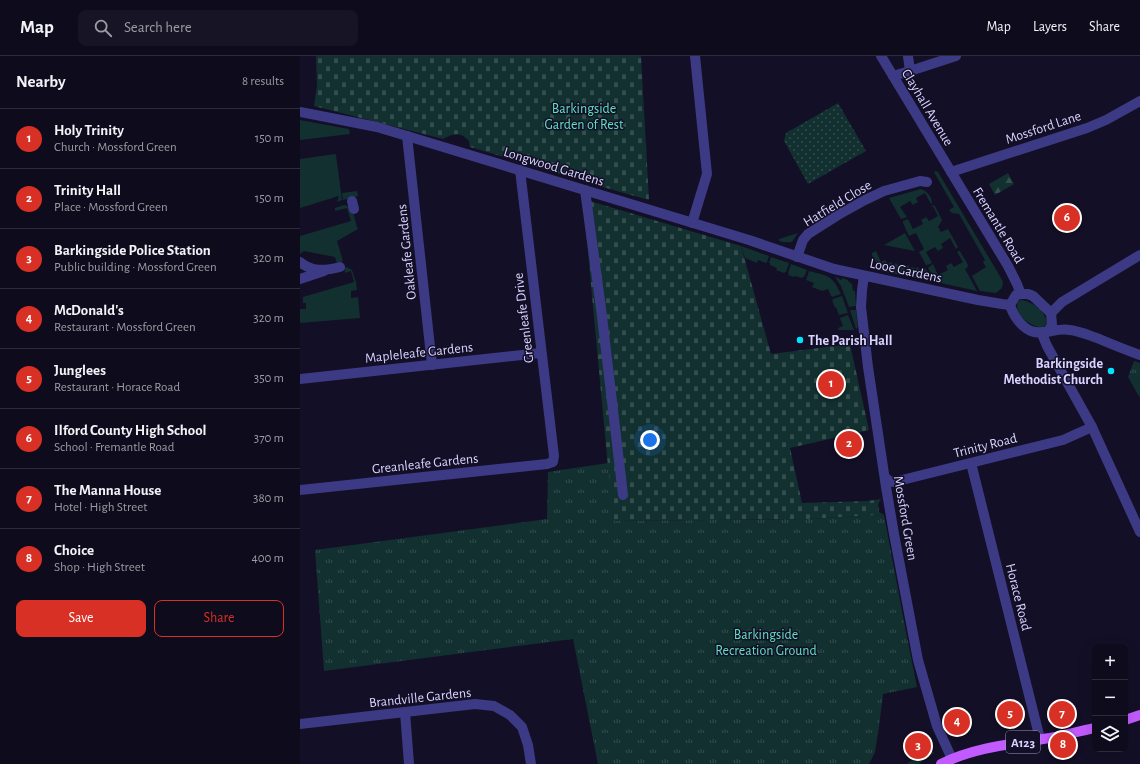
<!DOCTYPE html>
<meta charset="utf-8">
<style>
:root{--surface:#0e0b1c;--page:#171425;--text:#f1f3f6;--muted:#9b9ba3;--line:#2e2b3b;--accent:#d93025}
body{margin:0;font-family:"Alegreya Sans",sans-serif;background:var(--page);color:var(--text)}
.controls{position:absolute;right:12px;bottom:12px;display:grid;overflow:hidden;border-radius:8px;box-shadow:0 4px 16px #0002}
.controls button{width:36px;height:36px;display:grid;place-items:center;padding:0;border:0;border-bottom:1px solid var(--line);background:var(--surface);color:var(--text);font:20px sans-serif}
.you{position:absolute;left:350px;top:384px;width:14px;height:14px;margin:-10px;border:3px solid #fff;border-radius:50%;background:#1a73e8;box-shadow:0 0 0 6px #1a73e833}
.badge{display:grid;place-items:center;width:26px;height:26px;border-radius:50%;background:var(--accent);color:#fff;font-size:13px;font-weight:700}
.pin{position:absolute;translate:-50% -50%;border:2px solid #fff;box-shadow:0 1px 4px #0006}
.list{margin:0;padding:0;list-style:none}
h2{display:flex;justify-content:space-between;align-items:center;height:52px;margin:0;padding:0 16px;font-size:17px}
h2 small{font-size:13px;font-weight:400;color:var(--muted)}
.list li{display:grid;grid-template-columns:26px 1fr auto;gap:12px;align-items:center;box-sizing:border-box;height:60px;padding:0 16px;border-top:1px solid var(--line)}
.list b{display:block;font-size:15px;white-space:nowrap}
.list p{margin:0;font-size:13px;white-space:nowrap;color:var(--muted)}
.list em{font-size:13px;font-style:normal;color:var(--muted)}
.actions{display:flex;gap:8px;padding:12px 16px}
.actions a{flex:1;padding:9px 0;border:1px solid var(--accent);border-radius:8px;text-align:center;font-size:14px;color:var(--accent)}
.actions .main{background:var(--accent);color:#fff}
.icon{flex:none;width:22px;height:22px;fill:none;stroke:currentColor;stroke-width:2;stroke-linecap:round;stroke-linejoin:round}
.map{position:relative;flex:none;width:840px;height:708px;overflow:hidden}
header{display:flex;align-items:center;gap:24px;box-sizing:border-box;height:56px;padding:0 20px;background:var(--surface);border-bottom:1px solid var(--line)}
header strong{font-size:19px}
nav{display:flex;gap:22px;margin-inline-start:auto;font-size:14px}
.search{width:280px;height:36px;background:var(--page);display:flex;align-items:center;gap:10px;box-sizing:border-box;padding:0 14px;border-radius:8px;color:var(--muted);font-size:15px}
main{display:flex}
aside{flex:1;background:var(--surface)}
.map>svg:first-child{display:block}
.grass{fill:#12302f}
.forest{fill:url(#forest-firs)}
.cemetery{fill:url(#cemetery-stones)}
.park{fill:url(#park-tufts)}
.garden{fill:url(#garden-dots)}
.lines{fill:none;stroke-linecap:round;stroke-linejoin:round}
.minor{stroke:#3d3a85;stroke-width:10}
.major{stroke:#c25bff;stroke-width:10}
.poi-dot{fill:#00e5ff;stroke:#130f26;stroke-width:1.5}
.labels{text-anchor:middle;stroke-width:3;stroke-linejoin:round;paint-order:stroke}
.shield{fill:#130f26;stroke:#9e99be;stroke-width:1}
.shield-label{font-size:13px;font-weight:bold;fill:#d9d4ff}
.street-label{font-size:14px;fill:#d9d4ff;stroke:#130f26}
.park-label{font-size:14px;fill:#5fe0c0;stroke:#130f26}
.poi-label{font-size:14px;font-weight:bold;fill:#d9d4ff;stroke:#130f26;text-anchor:start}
</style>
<header>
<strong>Map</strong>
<div class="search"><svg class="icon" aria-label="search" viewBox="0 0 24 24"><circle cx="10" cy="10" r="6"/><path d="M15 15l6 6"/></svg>Search here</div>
<nav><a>Map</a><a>Layers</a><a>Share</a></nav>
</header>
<main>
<aside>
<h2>Nearby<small>8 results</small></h2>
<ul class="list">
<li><span class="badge">1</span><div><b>Holy Trinity</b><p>Church · Mossford Green</p></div><em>150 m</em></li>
<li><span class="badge">2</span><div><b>Trinity Hall</b><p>Place · Mossford Green</p></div><em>150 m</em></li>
<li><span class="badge">3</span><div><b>Barkingside Police Station</b><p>Public building · Mossford Green</p></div><em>320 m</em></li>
<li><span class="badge">4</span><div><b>McDonald's</b><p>Restaurant · Mossford Green</p></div><em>320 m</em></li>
<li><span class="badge">5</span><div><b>Junglees</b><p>Restaurant · Horace Road</p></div><em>350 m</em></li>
<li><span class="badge">6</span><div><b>Ilford County High School</b><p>School · Fremantle Road</p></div><em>370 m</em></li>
<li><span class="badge">7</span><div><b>The Manna House</b><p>Hotel · High Street</p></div><em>380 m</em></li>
<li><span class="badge">8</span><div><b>Choice</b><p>Shop · High Street</p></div><em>400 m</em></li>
</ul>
<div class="actions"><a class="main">Save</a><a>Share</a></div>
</aside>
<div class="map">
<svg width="840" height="708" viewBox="0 0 840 708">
<defs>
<pattern id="forest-firs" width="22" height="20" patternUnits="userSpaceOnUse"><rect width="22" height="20" fill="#12302f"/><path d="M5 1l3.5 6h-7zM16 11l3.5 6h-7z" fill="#344d4e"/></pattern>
<pattern id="cemetery-stones" width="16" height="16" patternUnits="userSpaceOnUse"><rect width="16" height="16" fill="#12302f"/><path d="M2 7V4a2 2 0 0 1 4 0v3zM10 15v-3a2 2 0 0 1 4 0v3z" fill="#344d4e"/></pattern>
<pattern id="park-tufts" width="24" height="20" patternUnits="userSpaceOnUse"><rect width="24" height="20" fill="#12302f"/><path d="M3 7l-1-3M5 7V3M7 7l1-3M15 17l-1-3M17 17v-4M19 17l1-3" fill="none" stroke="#344d4e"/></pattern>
<pattern id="garden-dots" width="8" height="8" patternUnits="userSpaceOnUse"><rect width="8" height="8" fill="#12302f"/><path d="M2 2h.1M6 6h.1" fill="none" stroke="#344d4e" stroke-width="1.8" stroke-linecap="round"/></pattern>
</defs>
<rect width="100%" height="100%" fill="#130f26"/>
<g class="grass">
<path d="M0,64L49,73L50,78L0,84Z"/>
<path d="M35,98L36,99L42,144L37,146L39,140L0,152V103Z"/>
<path d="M636,115L638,116L701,222L703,226L702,232L696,237L680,235L672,220L686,211L683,206L685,204L659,158L652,157L649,154L654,151L634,116Z"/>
<path d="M621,133C627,135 632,141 632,147L631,148L625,137L616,142L618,146L613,149L610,145L600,151L607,161L601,163L589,142Z"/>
<path d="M57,135L58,140L43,144L42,137Z"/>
<path d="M44,149C55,151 54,164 58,173L37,185L43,205L37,207L35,201L4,195L0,198V180L51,165L47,152L35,155V152Z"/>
<path d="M633,149L635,150L642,164L638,171L641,176L648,173L658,191L656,193L650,182L641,188L643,192L638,195L635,191L626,196L632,207L627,209H626L619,196L624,193L616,177L609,180L603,167V165L608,163L613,173L623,168L621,164L626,161L629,165L638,160L634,152L632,150Z"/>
<path d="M498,177L492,186C488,186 484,187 479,185V183Z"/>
<path d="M605,177L615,195L584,189Z"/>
<path d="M441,190L469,200L467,206L466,207L458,204L457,207L445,202Z"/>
<path d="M576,195L581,206L585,204L588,208L591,206L593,209L596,207L599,210L602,208L603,211L608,209L610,212L613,211L615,213L618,211L620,215L625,212L632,225L581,215L572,199V197Z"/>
<path d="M659,195H660L668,209L667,212L665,213L677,235L636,226L628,212L633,208L638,219L648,214L646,210L651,207L654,211L663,206L657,196Z"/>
<path d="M471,201L489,207L486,216H485L484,217L476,214L477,212L470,209V207H469Z"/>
<path d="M491,208L507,214L504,221H503L502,222L495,220L494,221L488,219L489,217H488Z"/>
<path d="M47,211L52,214L56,226L57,234L51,235V242L58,241L60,262L0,267V253H6V247H3V241L54,226L51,215L45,217L44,212Z"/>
<path d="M509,215C528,220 532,219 541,238L532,241V240H531L528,233L522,235L512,231L514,227L506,224Z"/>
<path d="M535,221L539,222V223L541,224L542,222L548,224V225L552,228L553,235H555L556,250L549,251L541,230Z"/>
<path d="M542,240L548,257L539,259L536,251L535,252L532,244H533V243Z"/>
<path d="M722,244C735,247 745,255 747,267L743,272C731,271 713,259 718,245Z"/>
<path d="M550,254H556L558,271L556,273Z"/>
<path d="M548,259L554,274H539L538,272L543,270L540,262Z"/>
<path d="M629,691L634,697L619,708H607Z"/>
</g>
<path class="forest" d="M708,117L714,128L695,139L689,128Z"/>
<g class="cemetery">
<path d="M16,0H341L349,144L285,126C283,119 277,118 270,118L268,120L170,91L169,85C160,76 154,77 143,83L14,50L17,29Z"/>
<path d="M283,143L441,190L471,298L550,288L569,374L490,392L502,447L567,445L581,443L578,448L579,456L584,459L506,463L313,465Z"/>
</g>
<g class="park">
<path d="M834,305L840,307V342L828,321Z"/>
<path d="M308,407L314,465L506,463L584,459L606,576L617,631L583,638L579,671L575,696L569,708H298L273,583L24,615L15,494L247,463L248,416Z"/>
</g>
<path class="garden" d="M538,47L566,95L508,128L484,85L486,77Z"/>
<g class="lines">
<g class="minor">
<path d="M581,0L708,210L717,228L721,238"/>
<path d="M610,15L656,0"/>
<path d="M593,20L610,15L608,0"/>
<path d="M0,56L77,71L107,80L449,184L534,213L678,244L702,248L710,249"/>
<path d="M107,80L132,309"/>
<path d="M651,116L787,72L806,64L840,45"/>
<path d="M285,134L301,252L323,439"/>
<path d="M52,145L54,153"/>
<path d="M392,167L407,118L395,0"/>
<path d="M497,201L503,184L508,178L538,159L565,144L584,135L620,125L627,126"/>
<path d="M0,206C12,216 25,215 40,211"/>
<path d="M564,220L562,234L561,251L568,311L586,431L594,478L618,604L637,670L652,703"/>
<path d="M0,223L24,215"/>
<path d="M751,257L762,246L840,199"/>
<path d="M748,275L752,269L751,257L733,240L728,238H721L716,239L710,249C713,259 721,271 731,275C744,280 756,271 770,274C779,275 788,279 797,282C811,288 826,294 840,299"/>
<path d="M742,278L747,290L792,371L840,476"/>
<path d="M0,323L241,297"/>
<path d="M671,407L740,683"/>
<path d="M585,421L589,425L594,426L763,384L792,371"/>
<path d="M0,434L247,408L253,406L254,400L220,114"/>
<path d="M105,656L109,708"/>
<path d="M0,668L175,648L194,650L210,659L222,671L228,689L231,708"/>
</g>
<g class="major">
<path d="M825,664L840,659"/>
<path d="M641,708C675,691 713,688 750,682C765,679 780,675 795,672"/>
</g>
</g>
<g class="poi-dot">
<circle cx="500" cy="284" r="4"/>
<circle cx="811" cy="315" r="4"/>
</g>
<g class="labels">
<rect class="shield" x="706" y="675" width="34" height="22" rx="3"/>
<g class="shield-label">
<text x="723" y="691">A123</text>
</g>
<g class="street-label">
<text transform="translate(628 51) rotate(59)" y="5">Clayhall Avenue</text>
<text transform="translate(743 71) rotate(-18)" y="5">Mossford Lane</text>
<text transform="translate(254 110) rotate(17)" y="5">Longwood Gardens</text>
<text transform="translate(537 147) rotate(-31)" y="5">Hatfield Close</text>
<text transform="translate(699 169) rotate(59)" y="5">Fremantle Road</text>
<text transform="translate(106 196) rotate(-96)" y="5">Oakleafe Gardens</text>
<text transform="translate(606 214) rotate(12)" y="5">Looe Gardens</text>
<text transform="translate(223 262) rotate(-97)" y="5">Greenleafe Drive</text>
<text transform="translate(119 296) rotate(-6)" y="5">Mapleleafe Gardens</text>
<text transform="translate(685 389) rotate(-14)" y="5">Trinity Road</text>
<text transform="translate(125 407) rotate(-6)" y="5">Greanleafe Gardens</text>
<text transform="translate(606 462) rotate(80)" y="5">Mossford Green</text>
<text transform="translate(719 541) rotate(76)" y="5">Horace Road</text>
<text transform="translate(120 641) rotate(-6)" y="5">Brandville Gardens</text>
</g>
<g class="park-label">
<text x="284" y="57">Barkingside<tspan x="284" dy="16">Garden of Rest</tspan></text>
<text x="466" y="583">Barkingside<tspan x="466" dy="16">Recreation Ground</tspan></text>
</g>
<g class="poi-label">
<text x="508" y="289">The Parish Hall</text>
<text x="803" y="312" text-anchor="end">Barkingside<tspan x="803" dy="16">Methodist Church</tspan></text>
</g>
</g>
</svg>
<div class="controls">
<button>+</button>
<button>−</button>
<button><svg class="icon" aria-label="layers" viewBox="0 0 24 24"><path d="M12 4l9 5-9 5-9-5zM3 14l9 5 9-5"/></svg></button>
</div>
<div class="you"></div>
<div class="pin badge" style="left:531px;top:328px">1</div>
<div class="pin badge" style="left:549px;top:388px">2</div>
<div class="pin badge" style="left:618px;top:690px">3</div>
<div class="pin badge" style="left:657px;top:666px">4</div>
<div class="pin badge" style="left:710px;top:658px">5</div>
<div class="pin badge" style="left:767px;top:162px">6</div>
<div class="pin badge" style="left:762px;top:658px">7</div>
<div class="pin badge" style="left:763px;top:689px">8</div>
</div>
</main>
